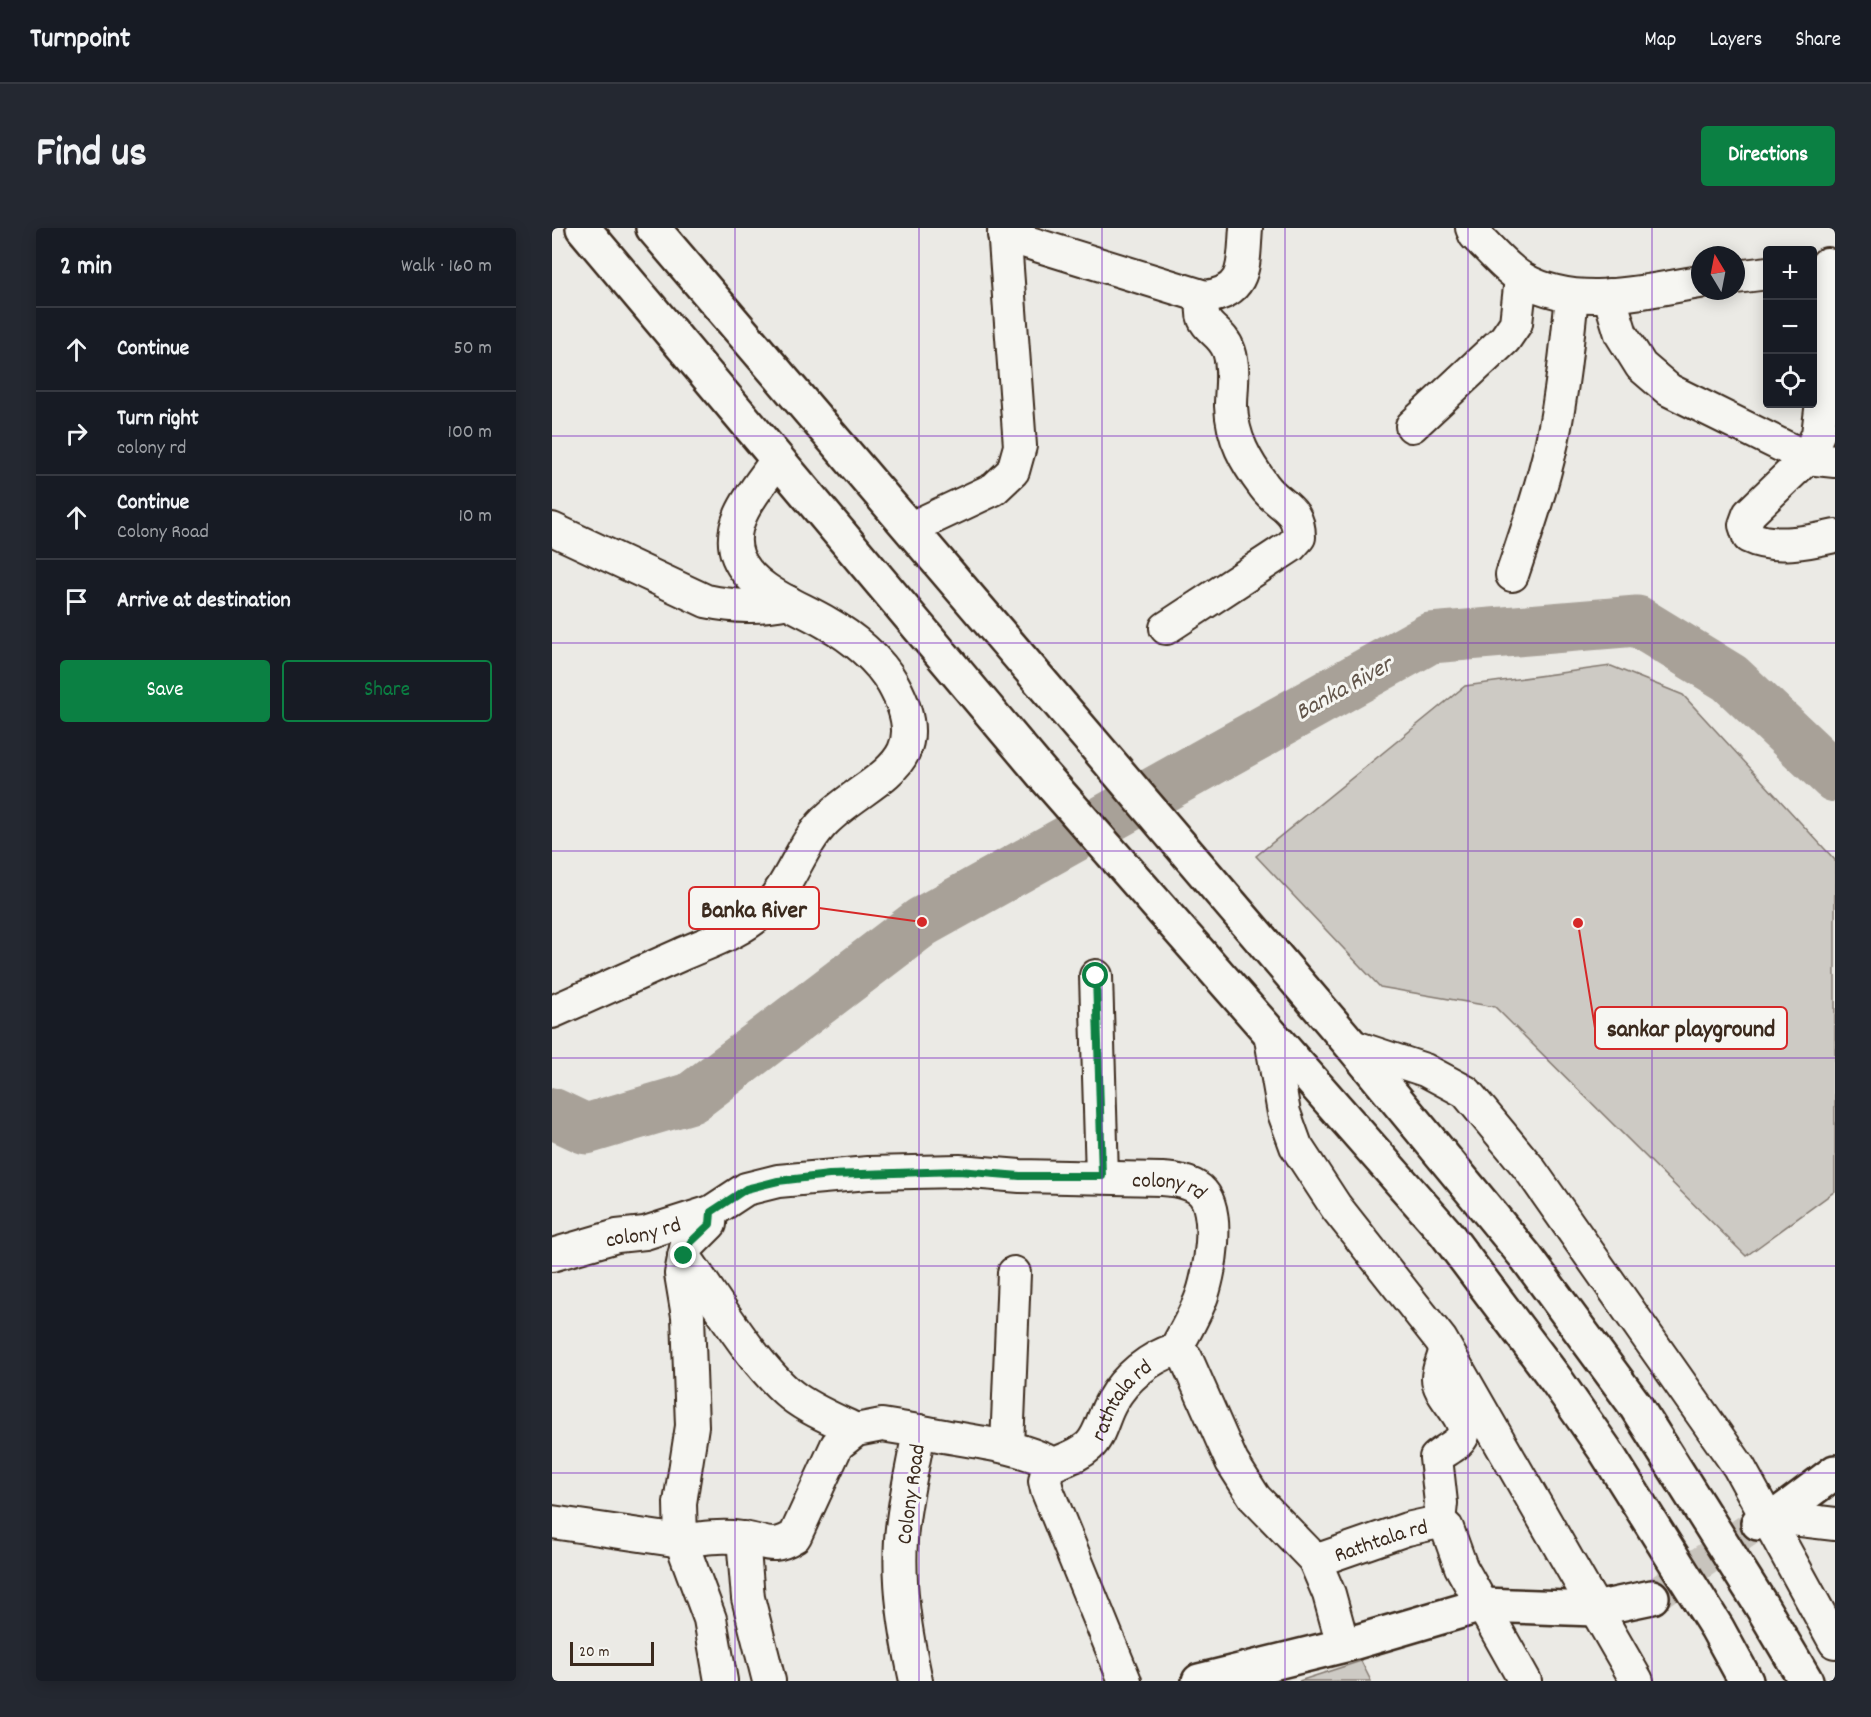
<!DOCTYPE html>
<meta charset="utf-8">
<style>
:root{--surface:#171b24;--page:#242831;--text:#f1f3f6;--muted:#9ea1a6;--line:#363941;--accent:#0b8043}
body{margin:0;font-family:Dekko,sans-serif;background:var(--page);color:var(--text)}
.controls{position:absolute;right:18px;top:18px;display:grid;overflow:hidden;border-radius:6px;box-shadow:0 3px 15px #0003}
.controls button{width:54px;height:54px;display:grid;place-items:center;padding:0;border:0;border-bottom:2px solid var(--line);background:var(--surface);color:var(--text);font:30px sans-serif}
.compass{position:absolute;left:1139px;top:18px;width:54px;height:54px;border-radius:50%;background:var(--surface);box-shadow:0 3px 15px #0003;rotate:350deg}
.scale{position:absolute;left:18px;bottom:15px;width:84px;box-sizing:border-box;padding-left:6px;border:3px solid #3b2a1e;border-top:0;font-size:16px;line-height:21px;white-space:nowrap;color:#3b2a1e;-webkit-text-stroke:4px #f6f6f2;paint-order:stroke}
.stop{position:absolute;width:18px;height:18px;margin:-14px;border:4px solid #0b8043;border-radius:50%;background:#fff}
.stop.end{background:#0b8043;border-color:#fff;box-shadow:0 2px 6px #0008}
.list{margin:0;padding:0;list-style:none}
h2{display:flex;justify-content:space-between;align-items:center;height:78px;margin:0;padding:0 24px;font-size:26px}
h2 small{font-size:20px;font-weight:400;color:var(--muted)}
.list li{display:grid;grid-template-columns:39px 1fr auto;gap:18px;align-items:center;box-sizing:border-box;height:84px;padding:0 24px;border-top:2px solid var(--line)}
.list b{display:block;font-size:22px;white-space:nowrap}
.list p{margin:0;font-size:20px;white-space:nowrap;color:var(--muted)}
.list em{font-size:20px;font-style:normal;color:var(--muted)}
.actions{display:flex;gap:12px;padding:18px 24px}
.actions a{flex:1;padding:14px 0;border:2px solid var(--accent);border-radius:6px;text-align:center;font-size:21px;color:var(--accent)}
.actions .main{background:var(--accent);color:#fff}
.icon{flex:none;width:33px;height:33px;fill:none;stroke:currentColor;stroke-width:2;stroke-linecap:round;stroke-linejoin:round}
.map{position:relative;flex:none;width:1283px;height:1453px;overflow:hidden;border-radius:6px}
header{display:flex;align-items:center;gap:36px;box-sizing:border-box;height:84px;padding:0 30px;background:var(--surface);border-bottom:2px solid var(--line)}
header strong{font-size:28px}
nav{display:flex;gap:33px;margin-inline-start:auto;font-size:21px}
.intro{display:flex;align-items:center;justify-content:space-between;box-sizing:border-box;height:144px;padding:0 36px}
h1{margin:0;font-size:42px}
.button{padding:15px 27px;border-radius:6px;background:var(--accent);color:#fff;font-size:21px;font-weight:700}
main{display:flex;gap:36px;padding:0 36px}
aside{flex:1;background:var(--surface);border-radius:6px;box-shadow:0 3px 15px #0003}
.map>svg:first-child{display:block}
.green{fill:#cdcac4;stroke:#847a71;stroke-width:1.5}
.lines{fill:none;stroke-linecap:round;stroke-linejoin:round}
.river{stroke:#a8a198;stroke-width:51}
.major-tunnel{stroke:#c8c4bd;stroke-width:33;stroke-dasharray:33 16;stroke-linecap:butt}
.minor-casing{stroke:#3b2a1e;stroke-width:36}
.major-casing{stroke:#3b2a1e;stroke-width:38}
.highway-casing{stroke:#3b2a1e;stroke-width:38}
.minor{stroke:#f6f6f2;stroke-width:32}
.major{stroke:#f6f6f2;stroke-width:33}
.highway{stroke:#f6f6f2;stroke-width:33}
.route{stroke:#0b8043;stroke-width:8}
.grid{fill:none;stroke:#7b2cbf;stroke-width:1.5;stroke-opacity:0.55}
.labels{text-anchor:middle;stroke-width:6;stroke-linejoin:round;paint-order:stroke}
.street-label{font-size:22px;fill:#3b2a1e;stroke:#f6f6f2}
.water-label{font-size:24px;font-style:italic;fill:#615449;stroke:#f6f6f2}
.leader{fill:none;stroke:#d62828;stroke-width:2}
.callout-dot{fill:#d62828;stroke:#f6f6f2;stroke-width:2}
.callout{fill:#f6f6f2;stroke:#d62828;stroke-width:2}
.callout-label{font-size:24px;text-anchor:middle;font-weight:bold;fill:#3b2a1e}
</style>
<header>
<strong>Turnpoint</strong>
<nav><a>Map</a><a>Layers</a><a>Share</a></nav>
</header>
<div class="intro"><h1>Find us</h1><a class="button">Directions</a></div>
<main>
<aside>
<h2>2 min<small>Walk · 160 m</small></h2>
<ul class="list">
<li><svg class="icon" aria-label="ahead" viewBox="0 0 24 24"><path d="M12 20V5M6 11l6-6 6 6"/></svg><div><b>Continue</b></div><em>50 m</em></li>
<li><svg class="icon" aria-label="right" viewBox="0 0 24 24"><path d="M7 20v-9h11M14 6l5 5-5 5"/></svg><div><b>Turn right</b><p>colony rd</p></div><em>100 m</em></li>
<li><svg class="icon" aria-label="ahead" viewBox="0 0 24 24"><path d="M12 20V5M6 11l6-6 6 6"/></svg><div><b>Continue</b><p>Colony Road</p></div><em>10 m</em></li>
<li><svg class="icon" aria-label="arrive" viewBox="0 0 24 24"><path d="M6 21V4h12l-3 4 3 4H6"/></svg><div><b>Arrive at destination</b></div></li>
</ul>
<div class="actions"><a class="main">Save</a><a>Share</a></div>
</aside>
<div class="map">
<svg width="1283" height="1453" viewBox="0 0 1283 1453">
<rect width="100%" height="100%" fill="#ebeae5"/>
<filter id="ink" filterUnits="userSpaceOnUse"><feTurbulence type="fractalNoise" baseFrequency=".0167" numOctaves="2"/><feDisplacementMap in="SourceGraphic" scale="12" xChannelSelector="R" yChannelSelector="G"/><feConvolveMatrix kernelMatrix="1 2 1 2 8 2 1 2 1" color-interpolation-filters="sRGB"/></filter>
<g filter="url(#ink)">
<g class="green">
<path d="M1059,438L1131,467L1283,632V963L1194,1028L943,779L828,759L704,628L913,458Z"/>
<path d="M809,1433L819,1453H747Z"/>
</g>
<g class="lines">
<path class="river" d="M0,885L34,901L139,870L370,694L878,410L1085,393L1178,450L1283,549"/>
<path class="major-tunnel" d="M1100,1369L1206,1295"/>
<defs>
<g id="minor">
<path d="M920,0L923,7C938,21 954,41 971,51C1025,82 1091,63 1148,54"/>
<path d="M452,7L653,69C696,64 691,35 694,0"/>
<path d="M1275,36L1270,109V174L1266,206L1255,230L1197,286L1193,297L1197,309C1221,321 1257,314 1283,308"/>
<path d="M1184,49L1216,45"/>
<path d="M1057,67L1069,106L1089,138L1117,162L1255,230L1283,233"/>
<path d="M860,198L953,111L964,95L969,50"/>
<path d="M359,300L442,261L461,243L468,218L452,0"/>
<path d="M0,301L154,373C183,379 207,380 236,374"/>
<path d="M960,347C975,303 990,259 1000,214C1010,166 1015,117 1020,68"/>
<path d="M614,400L739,318L747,309C747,278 727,279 712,258C694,234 680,210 679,178C679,160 683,141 677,123C668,98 643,102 653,69"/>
<path d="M544,748L550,948"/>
<path d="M0,784C43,765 86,746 128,727C157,714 189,704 212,682C239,658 247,619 273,593C318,548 387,538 341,456C327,431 300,409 275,395C245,377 200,363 186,329C172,294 207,259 225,232"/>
<path d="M718,805L732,885L744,918L784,979L889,1112L1085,1453"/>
<path d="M800,818L873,842L914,864L977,940L1187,1239L1283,1414"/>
<path d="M159,984L158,996L134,1020L129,1046L136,1088L140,1198L128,1275L129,1313C149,1310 170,1307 190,1310C214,1313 219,1323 243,1308L285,1217L304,1202L330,1197L367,1203C361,1239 351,1277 349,1312C346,1360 354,1406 364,1453"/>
<path id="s1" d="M0,1027L65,1008L93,1005L159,984L194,961L226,953L316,945L407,943L468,948L609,951C622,952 637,953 648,962C670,981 658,1048 648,1073C641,1090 632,1106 623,1122"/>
<path d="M132,1028C162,1069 201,1136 239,1167C258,1182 283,1192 304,1202"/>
<path d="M367,1203C412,1214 459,1214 501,1236"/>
<path d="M455,1218L462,1045"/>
<path d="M1223,1289L1283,1296"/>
<path d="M0,1294L129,1313L158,1391L169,1453"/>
<path d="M887,1294L889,1275L884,1230C891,1223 905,1218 910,1209C920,1192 886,1169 886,1150C886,1140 892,1132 893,1122"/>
<path d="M191,1310L196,1370L217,1453"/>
<path id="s2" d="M791,1417L777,1366L763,1333L855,1301L887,1294L895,1300L909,1339L973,1453"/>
<path id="s3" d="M573,1453L495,1262L493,1253L496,1239C510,1232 525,1229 537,1218C549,1207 551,1187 560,1173C573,1150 598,1129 623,1122L634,1130L680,1234L703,1270L764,1333"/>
</g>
<g id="major">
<path d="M1206,1295L1223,1289L1283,1244"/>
<path d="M647,1453L797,1416L930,1377L1043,1381L1100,1369"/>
</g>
<g id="highway">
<path d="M31,0L492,548L893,1004L1005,1153L1053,1222L1165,1400L1194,1453"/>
<path d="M101,0L800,818L974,1029L1083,1177L1209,1377L1254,1453"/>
</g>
</defs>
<use href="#minor" class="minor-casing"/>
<use href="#major" class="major-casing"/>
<use href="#highway" class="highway-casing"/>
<use href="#minor" class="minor"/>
<use href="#major" class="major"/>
<use href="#highway" class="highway"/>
</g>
</g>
<g class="lines" filter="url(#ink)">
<path class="route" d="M132,1028L139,1014L158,996L159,984L194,961L226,953L277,947L407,943L468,948H550L544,748"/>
</g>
<path class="grid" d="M183,0V1453M367,0V1453M550,0V1453M733,0V1453M916,0V1453M1100,0V1453M0,208H1283M0,415H1283M0,623H1283M0,830H1283M0,1038H1283M0,1245H1283"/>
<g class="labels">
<g class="street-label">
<text dy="8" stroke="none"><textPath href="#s1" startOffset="633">colony rd</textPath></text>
<text dy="8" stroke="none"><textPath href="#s1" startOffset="94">colony rd</textPath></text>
<text dy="8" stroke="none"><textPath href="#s3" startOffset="333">rathtala rd</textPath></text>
<text transform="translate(357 1266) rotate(-82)" y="8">Colony Road</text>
<text dy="8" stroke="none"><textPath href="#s2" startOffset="158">Rathtala rd</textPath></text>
</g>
<g class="water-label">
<text transform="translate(791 459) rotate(-29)" y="8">Banka River</text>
</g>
</g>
<path class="leader" d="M370 694L267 680M1026 695L1043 800"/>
<g class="callout-dot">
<circle cx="370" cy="694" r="6"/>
<circle cx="1026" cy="695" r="6"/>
</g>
<g class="callout">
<rect x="137" y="659" width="130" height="42" rx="6"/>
<rect x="1043" y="779" width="192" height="42" rx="6"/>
</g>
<g class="callout-label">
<text x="202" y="689">Banka River</text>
<text x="1139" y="808">sankar playground</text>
</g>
</svg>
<div class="controls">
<button>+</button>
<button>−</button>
<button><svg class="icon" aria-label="locate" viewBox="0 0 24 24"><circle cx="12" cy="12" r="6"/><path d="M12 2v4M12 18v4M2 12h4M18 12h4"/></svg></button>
</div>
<svg class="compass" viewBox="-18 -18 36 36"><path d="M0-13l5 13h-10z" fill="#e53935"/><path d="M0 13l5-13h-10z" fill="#9ea1a6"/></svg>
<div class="scale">20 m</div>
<div class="stop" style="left:544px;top:748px"></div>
<div class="stop end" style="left:132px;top:1028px"></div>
</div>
</main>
